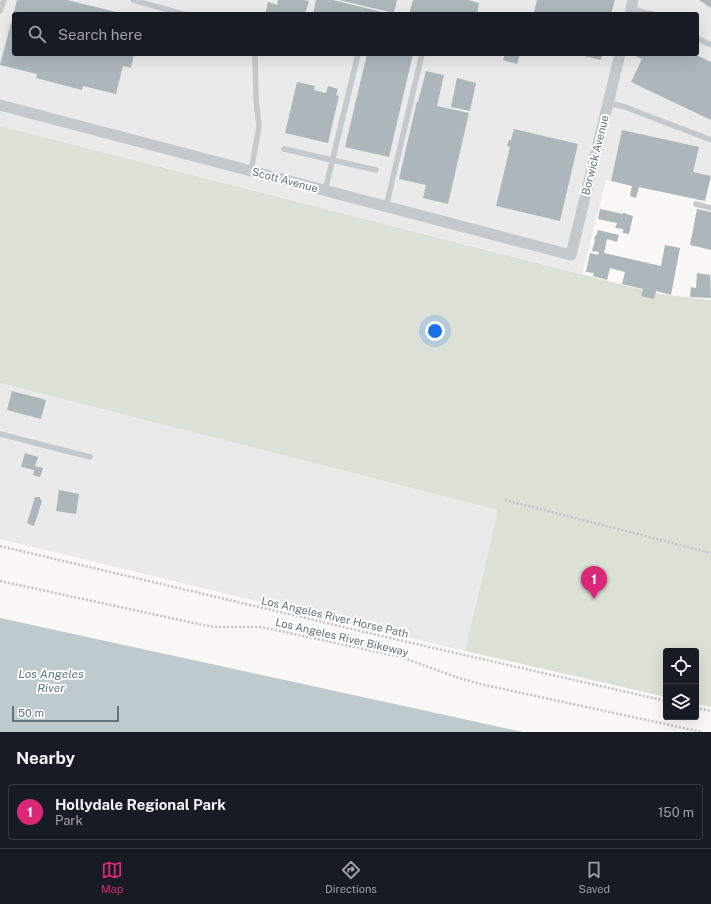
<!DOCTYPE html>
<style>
:root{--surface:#171b24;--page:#242831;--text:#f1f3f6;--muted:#9ea1a6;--line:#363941;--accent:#db2777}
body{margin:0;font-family:"Public Sans",sans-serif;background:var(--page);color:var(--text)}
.controls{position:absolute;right:12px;bottom:12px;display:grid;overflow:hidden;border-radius:4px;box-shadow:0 4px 16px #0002}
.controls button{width:36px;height:36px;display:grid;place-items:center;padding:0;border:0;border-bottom:1px solid var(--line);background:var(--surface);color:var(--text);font:20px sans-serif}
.scale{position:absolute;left:12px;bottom:10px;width:107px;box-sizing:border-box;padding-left:4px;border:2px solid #627682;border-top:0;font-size:11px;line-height:14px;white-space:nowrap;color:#627682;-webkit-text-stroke:3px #fff;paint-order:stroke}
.you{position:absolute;left:435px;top:331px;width:14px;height:14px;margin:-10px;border:3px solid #fff;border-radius:50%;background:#1a73e8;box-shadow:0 0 0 6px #1a73e833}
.badge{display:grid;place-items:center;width:26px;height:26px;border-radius:50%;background:var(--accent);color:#fff;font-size:13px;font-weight:700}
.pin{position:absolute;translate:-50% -33px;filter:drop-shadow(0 1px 2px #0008)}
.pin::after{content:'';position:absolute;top:21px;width:14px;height:12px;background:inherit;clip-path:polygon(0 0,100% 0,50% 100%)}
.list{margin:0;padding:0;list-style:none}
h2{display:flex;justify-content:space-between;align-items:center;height:52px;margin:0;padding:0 16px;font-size:17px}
h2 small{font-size:13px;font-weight:400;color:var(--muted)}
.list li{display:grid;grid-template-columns:26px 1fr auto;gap:12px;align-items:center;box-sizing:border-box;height:56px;margin:0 8px 8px;padding:0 8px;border:1px solid var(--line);border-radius:4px}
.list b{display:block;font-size:15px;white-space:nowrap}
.list p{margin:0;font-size:13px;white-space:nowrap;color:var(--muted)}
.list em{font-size:13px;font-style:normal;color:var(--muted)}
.icon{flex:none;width:22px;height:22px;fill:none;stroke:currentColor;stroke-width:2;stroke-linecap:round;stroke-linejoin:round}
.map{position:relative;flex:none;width:711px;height:732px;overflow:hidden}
.search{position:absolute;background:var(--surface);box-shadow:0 4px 16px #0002;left:12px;right:12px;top:12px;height:44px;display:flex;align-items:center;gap:10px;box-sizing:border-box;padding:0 14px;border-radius:4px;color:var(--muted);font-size:15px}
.sheet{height:116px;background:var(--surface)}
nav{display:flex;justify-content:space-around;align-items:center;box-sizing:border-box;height:56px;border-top:1px solid var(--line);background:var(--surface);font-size:11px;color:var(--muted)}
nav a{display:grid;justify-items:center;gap:2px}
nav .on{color:var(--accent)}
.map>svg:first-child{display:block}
.built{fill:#e9eae9;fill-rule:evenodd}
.green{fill:#dbe1d7}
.water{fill:#becace}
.building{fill:#acb6bb}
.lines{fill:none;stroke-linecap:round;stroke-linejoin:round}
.path{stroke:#bfc2c4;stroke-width:2.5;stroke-dasharray:2 2;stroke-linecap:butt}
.service{stroke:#c3c9cc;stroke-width:5.5}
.minor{stroke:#c3c9cc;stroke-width:11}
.labels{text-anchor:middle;stroke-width:4;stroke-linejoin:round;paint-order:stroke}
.street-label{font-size:11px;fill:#627682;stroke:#fff}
.water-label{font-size:12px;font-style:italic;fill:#5e767c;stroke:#fff}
</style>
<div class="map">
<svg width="711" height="732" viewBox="0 0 711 732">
<rect width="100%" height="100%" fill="#f9f8f6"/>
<g class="built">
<path d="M0,0H711V175L705,201L606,180L582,274L0,126ZM14,14H697V54H14Z"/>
<path d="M0,383L498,510L465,651L0,539Z"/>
</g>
<path class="green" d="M0,126L659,294L711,300V707L696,704V651H666V697L465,651L498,510L0,383Z"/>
<path class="water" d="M0,618L523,732H0Z"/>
<g class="building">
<path d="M17,0H67L120,13L14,14V54H134L131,68L123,66L116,94L83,86L82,90L36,78L37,74L0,65Z"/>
<path d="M278,0H303L309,1L305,14H265L268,2L277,5Z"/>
<path d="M316,0H333L390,14H313Z"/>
<path d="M339,0H397L394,13Z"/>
<path d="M413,0H468L479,3L477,14H409Z"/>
<path d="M537,0H615L611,14H543L534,12Z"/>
<path d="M699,0H711V8Z"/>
<path d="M367,54H413L389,157L345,147Z"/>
<path d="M505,54H520L517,64L503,60Z"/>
<path d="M576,54H602L601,60Z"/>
<path d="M636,54H694L711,62V120L631,82L642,59L635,56Z"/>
<path d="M426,71L444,75L437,106L469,113L448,204L423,198L426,185L399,179L417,101L418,102Z"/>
<path d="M457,78L476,83L470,111L451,107Z"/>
<path d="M297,82L315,86L314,90L326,93L328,86L338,89L336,95L339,96L328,143L285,133Z"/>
<path d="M514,129L578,144L560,221L496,206L510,147L507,146L509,140H511Z"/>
<path d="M622,130L699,147L693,172L711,176L705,201L639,187L636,198L630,196L632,186L611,181Z"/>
<path d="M600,209L623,214V213H626V214L633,216L629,234L623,233V229L615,228L617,223L598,219Z"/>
<path d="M697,209L711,212V250L690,245Z"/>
<path d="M598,230L619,235L617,242L607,239L604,253L661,266L665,245L680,248L671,295L656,291L654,299L641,296L643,289L622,284L625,272L610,268L607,280L593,276L594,273L586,272L590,253L598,255L599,252L592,251L595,240L594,239L595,236H596Z"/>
<path d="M710,271L711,298L690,297L691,287L696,288L697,273L710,275Z"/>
<path d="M12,391L46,400L41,419L7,410Z"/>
<path d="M25,453L38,457L35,466L43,468L40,477L33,475L34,470L21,467Z"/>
<path d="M59,490L79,494L76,514L56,511Z"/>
<path d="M35,497H40V499L42,501L34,526L27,523Z"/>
</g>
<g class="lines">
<g class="path">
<path d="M505,500L711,553"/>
<path d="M0,546L403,641L666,701"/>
<path d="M0,581L203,625L217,627H261L401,657L456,677L480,684L702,732"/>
<path d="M696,708L711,711"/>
</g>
<g class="service">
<path d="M133,0L183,14"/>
<path d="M631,9L652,14"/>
<path d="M0,11L4,0"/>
<path d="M697,38L711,45"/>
<path d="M608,103L625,107L711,140"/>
<path d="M284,149L376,170"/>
<path d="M251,171L259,127L256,99L255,54"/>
<path d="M325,191L358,54"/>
<path d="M696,204L711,208"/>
<path d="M386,207L422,54"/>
<path d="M0,434L90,457"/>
</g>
<g class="minor">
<path d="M630,14L633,0"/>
<path d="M0,105L571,255L620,54"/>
</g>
</g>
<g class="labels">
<g class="street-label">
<text transform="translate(595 155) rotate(-76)" y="4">Borwick Avenue</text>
<text transform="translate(285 180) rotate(15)" y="4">Scott Avenue</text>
<text transform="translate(335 617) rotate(13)" y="4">Los Angeles River Horse Path</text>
<text transform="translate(342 637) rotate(13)" y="4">Los Angeles River Bikeway</text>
</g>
<g class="water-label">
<text x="51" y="678">Los Angeles<tspan x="51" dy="14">River</tspan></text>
</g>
</g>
</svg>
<div class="controls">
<button><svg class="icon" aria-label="locate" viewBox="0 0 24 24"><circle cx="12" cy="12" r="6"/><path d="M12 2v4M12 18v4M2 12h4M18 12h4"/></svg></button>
<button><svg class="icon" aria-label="layers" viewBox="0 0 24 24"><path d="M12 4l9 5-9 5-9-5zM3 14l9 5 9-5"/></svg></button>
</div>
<div class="scale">50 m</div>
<div class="you"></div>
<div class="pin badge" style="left:594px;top:599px">1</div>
<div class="search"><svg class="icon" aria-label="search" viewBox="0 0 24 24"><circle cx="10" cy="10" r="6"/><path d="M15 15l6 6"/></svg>Search here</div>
</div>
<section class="sheet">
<h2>Nearby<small></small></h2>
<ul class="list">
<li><span class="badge">1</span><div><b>Hollydale Regional Park</b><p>Park</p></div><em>150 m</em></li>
</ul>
</section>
<nav>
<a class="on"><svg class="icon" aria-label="map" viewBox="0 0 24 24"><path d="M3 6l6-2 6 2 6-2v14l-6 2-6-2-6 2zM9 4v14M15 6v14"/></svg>Map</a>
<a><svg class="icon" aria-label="directions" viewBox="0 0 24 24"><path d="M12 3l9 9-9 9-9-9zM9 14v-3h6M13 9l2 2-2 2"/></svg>Directions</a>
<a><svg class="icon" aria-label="saved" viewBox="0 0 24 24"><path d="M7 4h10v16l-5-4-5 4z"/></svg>Saved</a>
</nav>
